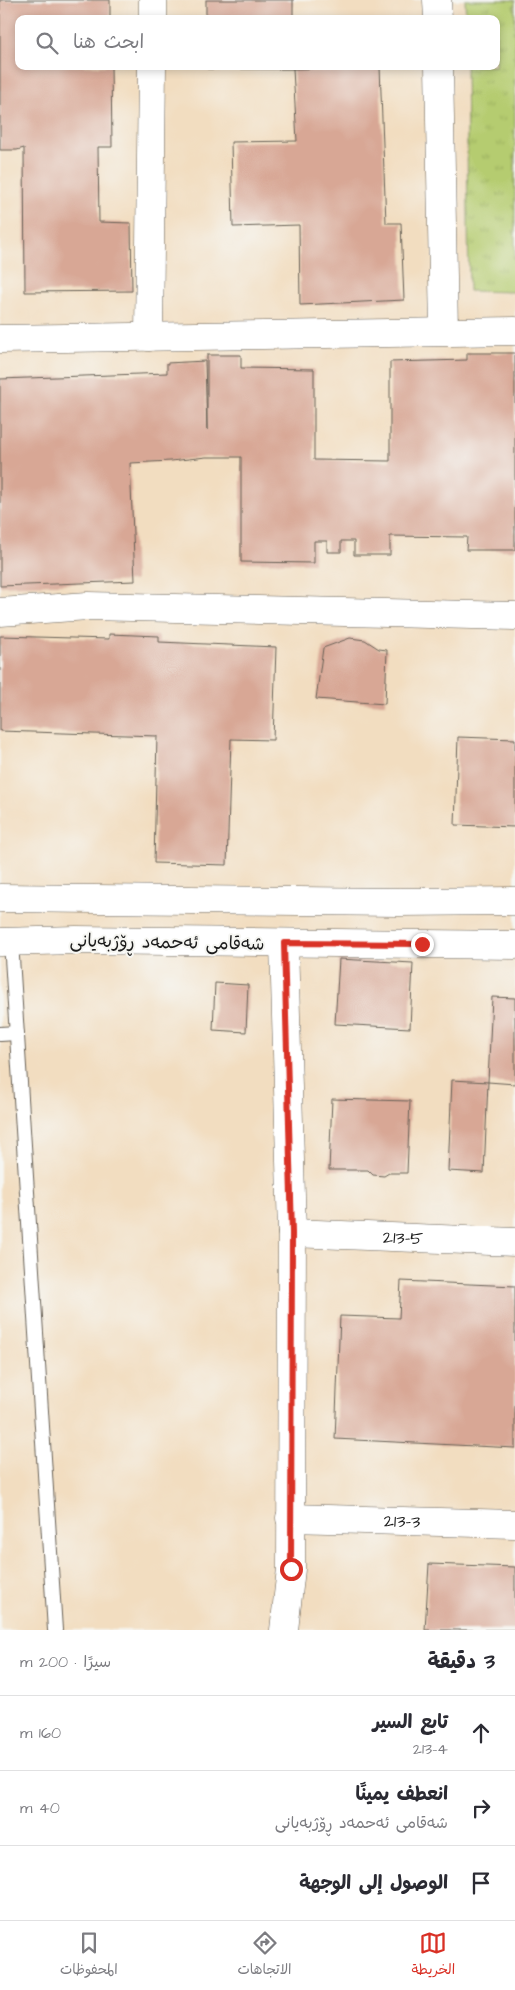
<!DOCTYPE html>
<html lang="ar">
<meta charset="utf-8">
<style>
:root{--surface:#fff;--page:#f2f2f3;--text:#2b2b33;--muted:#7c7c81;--line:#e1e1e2;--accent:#d93025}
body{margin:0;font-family:"Architects Daughter","Playpen Sans Arabic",sans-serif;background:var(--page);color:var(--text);direction:rtl}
.stop{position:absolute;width:15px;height:15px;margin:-11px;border:4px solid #d93025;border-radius:50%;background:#fff}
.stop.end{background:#d93025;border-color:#fff;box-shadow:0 1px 5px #0008}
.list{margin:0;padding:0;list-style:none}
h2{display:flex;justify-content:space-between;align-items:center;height:65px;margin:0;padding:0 20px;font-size:21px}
h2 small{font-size:16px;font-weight:400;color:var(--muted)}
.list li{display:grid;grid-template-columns:32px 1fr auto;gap:15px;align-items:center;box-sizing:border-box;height:75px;padding:0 20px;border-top:1px solid var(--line)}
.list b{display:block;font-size:19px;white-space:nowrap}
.list p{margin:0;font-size:16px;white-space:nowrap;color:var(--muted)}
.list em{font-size:16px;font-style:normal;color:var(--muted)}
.icon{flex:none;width:28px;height:28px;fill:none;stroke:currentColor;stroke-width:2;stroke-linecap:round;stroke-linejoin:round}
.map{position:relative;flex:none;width:515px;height:1630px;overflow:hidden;direction:ltr}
.search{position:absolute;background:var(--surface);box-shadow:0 2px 8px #0003;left:15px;right:15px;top:15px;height:55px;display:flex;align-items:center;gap:12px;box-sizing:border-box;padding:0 18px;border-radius:10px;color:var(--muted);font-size:19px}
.sheet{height:290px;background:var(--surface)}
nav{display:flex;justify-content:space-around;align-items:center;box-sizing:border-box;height:70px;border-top:1px solid var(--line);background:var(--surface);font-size:14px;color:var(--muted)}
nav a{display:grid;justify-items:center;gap:2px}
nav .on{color:var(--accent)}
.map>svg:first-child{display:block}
.grass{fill:url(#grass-tufts);stroke:#687446}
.building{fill:#d8a795}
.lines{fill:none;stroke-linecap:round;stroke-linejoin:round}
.service-casing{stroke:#676055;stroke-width:16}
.minor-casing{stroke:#676055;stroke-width:29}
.tertiary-casing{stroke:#676055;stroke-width:29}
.service{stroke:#fff;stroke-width:14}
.minor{stroke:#fff;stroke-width:28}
.tertiary{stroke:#fff;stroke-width:28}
.route{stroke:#d93025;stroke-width:6}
.labels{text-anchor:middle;stroke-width:4;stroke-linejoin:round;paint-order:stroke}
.street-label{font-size:18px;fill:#1c1c1c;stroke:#f6f6f2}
</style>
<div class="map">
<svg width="515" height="1630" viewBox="0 0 515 1630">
<defs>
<pattern id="grass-tufts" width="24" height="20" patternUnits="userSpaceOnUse" patternTransform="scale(1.25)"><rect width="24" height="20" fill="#b5cc70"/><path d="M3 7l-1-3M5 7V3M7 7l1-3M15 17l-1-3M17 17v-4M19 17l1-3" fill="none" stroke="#9baf60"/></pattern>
</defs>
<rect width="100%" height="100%" fill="#f6f6f2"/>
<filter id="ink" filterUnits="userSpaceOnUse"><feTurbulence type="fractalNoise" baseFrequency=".02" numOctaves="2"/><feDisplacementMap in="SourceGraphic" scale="10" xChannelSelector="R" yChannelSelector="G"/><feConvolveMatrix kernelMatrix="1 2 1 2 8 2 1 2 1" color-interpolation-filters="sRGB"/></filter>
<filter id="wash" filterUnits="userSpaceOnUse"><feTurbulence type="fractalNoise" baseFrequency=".0096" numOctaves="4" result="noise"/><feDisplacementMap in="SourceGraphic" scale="20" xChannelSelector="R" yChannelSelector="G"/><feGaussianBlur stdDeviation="1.12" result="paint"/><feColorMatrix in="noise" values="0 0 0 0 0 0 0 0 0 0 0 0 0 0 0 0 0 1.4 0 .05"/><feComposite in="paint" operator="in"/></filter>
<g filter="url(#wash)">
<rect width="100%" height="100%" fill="#f2ddc0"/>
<path class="grass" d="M465,0H515V292L469,291L466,66H496V19H466Z"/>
<g id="blocks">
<g class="building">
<path d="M0,0H110V19H19V66H111L112,147H98L99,222L131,223L132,291L25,292L24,148L17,150H0Z"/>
<rect x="206" y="0" width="87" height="19"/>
<path d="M206,66H293V69H207Z"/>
<path d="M380,67L386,223H401L404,300L300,305L299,225L233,227L231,142L297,141L293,69Z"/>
<path d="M467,353H515V550H466L467,537L390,536V555H354V541H341V552H327V541H314V563L241,562V457H206L171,461L130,463L135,581L0,586V379L167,373V363L205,361L207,430V355H241V368L314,369V460L390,461V362L467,360Z"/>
<path d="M109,634L159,636V642L276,647L273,740L231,739L227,865L154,863L157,736L0,731V636L109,639Z"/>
<path d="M350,638L365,640L379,649L387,650L385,704L316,699L323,648Z"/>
<path d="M458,737L515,739V827L455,825Z"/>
<path d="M339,959L413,963L410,1028L335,1024Z"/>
<path d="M215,983L248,985L246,1032L213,1030Z"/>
<path d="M492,997L515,998V1084L488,1082L484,1173L448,1171L452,1080L488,1082Z"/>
<path d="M332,1099L410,1101L407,1173H389L384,1176L373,1175L368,1170H329Z"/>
<path d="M401,1281L515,1286V1448L335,1439L340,1316L399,1318Z"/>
<path d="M429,1564L515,1567V1630H425Z"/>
</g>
</g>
</g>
<g filter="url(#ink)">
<use href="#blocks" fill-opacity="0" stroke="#676055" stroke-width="1"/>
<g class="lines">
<defs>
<g id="service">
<path d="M11,942L55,1630"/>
<path d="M0,1034L17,1033"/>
</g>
<g id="minor">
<path d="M437,0L438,19"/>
<path d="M153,19V0"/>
<path d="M439,66L444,331"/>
<path d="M149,337L152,66"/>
<path d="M0,339L515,331"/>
<path d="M0,612L88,606L515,616"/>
<path d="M284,943L292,1233L291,1569L284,1630"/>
<path id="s1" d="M292,1233L515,1242"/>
<path id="s2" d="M290,1518L515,1524"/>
</g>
<g id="tertiary">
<path d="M0,898L399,902L515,901"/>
<path d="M0,942L76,940L515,945"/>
</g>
</defs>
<use href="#service" class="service-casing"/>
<use href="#minor" class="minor-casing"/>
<use href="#tertiary" class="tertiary-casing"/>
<use href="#service" class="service"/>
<use href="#minor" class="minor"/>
<use href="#tertiary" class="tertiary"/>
</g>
</g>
<g class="lines" filter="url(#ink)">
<path class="route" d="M291,1569L292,1233L284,943L422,944"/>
</g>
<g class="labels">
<g class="street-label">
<text transform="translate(167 942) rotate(1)" y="6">شەقامی ئەحمەد ڕۆژبەیانی</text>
<text dy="6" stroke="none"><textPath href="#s1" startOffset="111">213-5</textPath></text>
<text dy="6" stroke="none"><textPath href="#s2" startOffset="112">213-3</textPath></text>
</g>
</g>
</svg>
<div class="stop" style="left:291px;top:1569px"></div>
<div class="stop end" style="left:422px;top:944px"></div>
<div class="search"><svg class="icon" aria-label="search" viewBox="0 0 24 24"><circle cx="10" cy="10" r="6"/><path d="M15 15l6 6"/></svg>ابحث هنا</div>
</div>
<section class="sheet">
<h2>3 دقيقة<small>سيرًا · 200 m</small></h2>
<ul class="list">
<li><svg class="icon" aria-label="ahead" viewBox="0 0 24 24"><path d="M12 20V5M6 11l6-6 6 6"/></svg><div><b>تابع السير</b><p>213-4</p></div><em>160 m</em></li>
<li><svg class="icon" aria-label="right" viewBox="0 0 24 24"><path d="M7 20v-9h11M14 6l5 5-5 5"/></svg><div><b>انعطف يمينًا</b><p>شەقامی ئەحمەد ڕۆژبەیانی</p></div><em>40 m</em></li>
<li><svg class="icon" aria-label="arrive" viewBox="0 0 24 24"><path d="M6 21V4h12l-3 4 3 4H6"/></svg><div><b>الوصول إلى الوجهة</b></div></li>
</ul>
</section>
<nav>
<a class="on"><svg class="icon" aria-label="map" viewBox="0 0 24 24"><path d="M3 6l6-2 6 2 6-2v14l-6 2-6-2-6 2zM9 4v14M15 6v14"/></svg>الخريطة</a>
<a><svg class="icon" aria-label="directions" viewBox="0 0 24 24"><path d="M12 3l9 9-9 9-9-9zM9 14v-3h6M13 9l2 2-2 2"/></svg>الاتجاهات</a>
<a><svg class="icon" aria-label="saved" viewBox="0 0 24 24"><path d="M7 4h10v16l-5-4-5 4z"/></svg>المحفوظات</a>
</nav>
